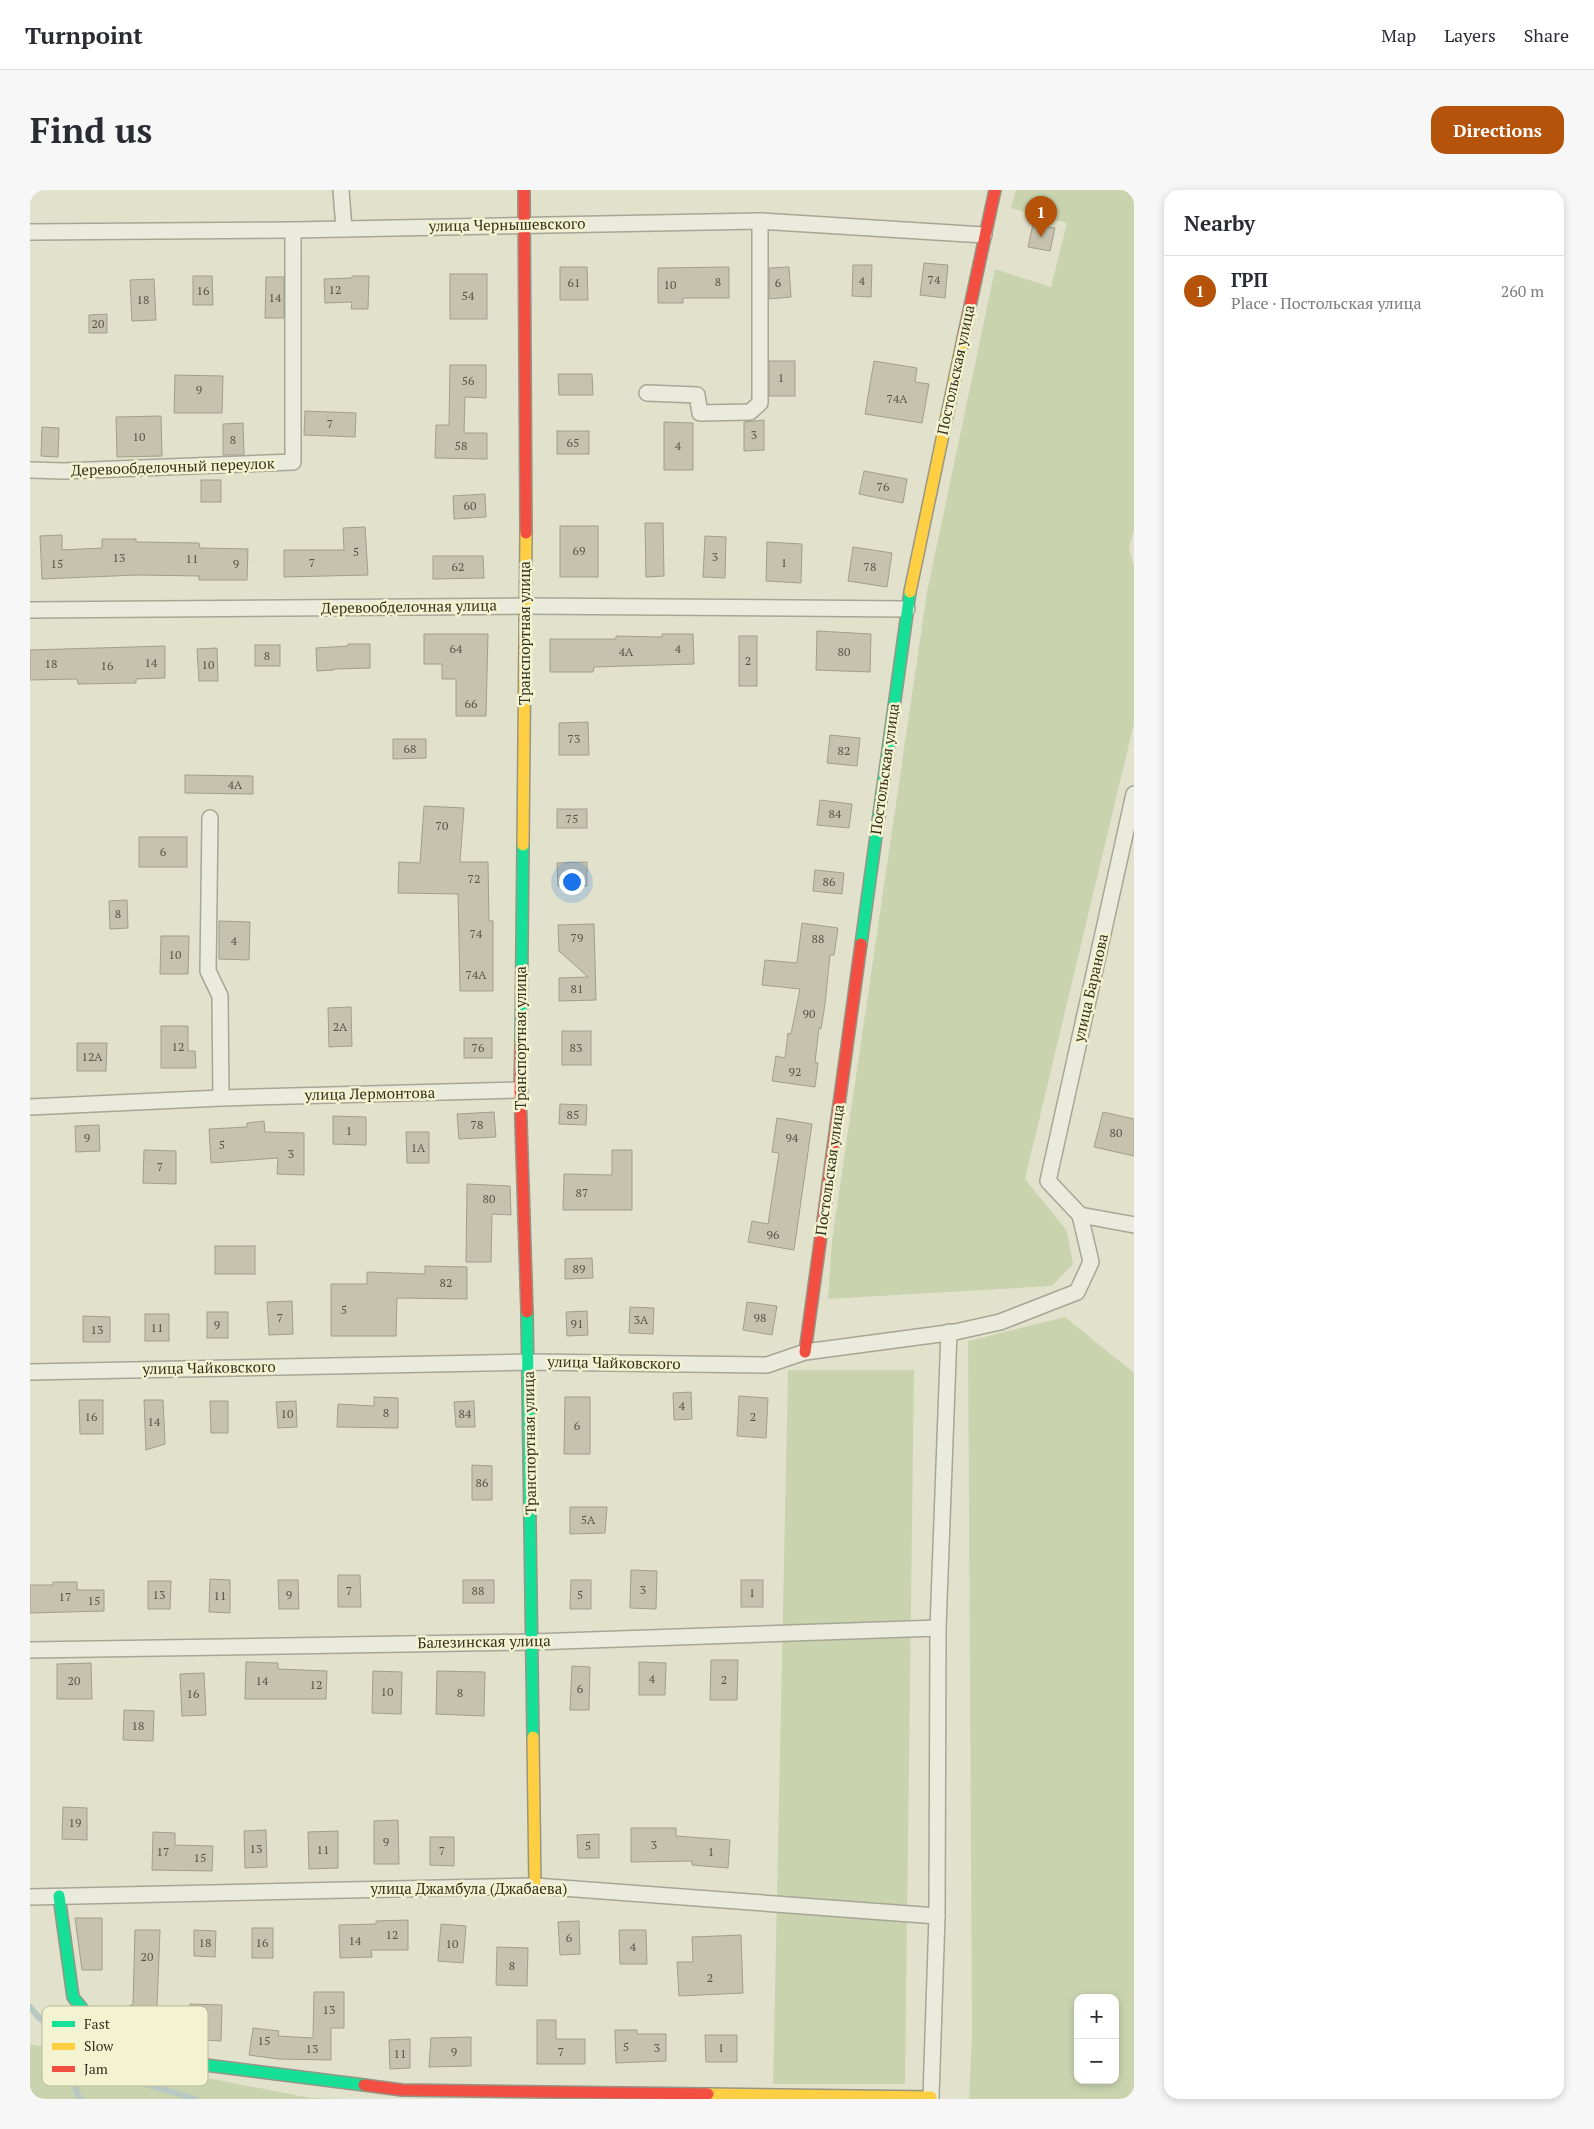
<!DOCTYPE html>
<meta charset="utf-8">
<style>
:root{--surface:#fff;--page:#f7f7f7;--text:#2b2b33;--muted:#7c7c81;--line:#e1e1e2;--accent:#b45309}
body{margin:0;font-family:"PT Serif",serif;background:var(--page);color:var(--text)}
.controls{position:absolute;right:15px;bottom:15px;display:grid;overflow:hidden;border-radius:10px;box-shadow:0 2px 8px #0003}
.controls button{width:45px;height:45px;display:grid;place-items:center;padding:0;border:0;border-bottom:1px solid var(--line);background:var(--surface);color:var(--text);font:25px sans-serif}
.you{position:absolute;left:541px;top:691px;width:18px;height:18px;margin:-12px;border:4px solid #fff;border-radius:50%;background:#1a73e8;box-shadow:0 0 0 8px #1a73e833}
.badge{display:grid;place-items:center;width:32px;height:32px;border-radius:50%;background:var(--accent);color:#fff;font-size:16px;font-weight:700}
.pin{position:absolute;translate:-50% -41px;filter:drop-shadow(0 1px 2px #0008)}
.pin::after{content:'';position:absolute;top:26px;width:18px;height:15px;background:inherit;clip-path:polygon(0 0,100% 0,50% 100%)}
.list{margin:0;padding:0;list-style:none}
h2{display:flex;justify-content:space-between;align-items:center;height:65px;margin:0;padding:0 20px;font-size:21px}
h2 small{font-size:16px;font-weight:400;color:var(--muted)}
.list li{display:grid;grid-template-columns:32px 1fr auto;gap:15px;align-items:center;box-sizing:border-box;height:70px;padding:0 20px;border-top:1px solid var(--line)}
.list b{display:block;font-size:19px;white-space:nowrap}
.list p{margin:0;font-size:16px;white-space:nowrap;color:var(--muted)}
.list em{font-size:16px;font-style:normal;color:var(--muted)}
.map{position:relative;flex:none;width:1104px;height:1909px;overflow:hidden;border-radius:15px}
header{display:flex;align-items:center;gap:30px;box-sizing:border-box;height:70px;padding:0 25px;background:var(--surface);border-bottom:1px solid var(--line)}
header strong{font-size:24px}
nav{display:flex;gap:28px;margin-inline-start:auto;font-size:18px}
.intro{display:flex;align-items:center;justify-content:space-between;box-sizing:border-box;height:120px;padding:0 30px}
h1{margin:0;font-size:35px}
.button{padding:12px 22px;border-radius:15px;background:var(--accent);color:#fff;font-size:18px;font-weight:700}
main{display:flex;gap:30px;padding:0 30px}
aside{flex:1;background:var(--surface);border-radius:15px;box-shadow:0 2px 8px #0003}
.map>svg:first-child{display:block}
.green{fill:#c9d4af;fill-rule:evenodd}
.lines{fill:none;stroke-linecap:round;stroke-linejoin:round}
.stream{stroke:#b7c9c2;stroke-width:6}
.building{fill:#c6c2ad;stroke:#a29e8b}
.street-casing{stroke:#a7a695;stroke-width:18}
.fast-casing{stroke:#979585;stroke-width:14}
.slow-casing{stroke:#979585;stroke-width:14}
.jam-casing{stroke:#979585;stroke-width:14}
.street{stroke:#eaeadd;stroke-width:15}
.fast{stroke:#16e098;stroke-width:11}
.slow{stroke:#ffcf43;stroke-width:11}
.jam{stroke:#f24e42;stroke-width:11}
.labels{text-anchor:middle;stroke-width:5;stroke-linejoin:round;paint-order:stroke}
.number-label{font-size:12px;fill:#595442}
.street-label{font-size:15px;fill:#35301e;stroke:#f3f3d1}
.key{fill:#f3f3d1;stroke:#bab89b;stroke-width:1}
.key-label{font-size:14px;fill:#35301e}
</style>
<header>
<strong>Turnpoint</strong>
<nav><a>Map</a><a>Layers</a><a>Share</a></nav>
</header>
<div class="intro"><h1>Find us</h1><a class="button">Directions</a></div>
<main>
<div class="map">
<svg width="1104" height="1909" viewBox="0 0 1104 1909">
<rect width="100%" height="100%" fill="#e2e2cc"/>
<g class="green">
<path d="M986,0H1104V340L1099,358L1104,376V533L995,989L1037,1041L1043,1074L1022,1096L798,1109L802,1050L897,402L965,79L1021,97L1037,33L981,18Z"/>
<path d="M1035,1127L1104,1183V1909H939L942,1846L938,1151ZM1048,1808H1085V1890H1048Z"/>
<path d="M758,1180H884L875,1894H743Z"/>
<path d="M0,1854L281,1908L317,1909H0Z"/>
</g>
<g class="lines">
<g class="stream">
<path d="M0,1817L9,1828"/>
<path d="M8,1826L63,1878L165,1909"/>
<path d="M16,1838L25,1851L50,1909"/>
</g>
</g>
<g class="building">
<path d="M1003,34L1025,38L1020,61L998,57Z"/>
<path d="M894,73L918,75L915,108L890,105Z"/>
<path d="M823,75H842L841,107L822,106Z"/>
<path d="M530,77H557L558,110H530Z"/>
<path d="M699,77V108H653V113H628V78Z"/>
<path d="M759,77L761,107L739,109V78Z"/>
<rect x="420" y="84" width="37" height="45"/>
<path d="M163,86H182L183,115H163Z"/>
<path d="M322,86H339L338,119H321L322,112L295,113L294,89L322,88Z"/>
<path d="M236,87H254V128H235Z"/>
<path d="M124,89L126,130L102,131L100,90Z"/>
<path d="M77,124V143H59V125Z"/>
<rect x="739" y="171" width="26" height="35"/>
<path d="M844,171L887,178L885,192L899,194L892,233L835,224Z"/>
<path d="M420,175H456V208L435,207L434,243H457V269L405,268L406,235H419Z"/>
<path d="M528,184H562L563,205H529Z"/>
<path d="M145,185L193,186L192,223H144Z"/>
<path d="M275,221L326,223L325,247L274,245Z"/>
<path d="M131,226L132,266L87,267L86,227Z"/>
<path d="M734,230V260L714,261V232Z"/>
<path d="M634,232L663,233V280H634Z"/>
<path d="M213,233L214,265H193V234Z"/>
<path d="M12,237L29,238L28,267L11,266Z"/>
<rect x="527" y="241" width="32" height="23"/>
<path d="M834,281L877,289L873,313L829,304Z"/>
<rect x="171" y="290" width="20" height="22"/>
<path d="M455,304L456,327L424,329L423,306Z"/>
<path d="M615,333H633L634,386L616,387Z"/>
<rect x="530" y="336" width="38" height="51"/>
<path d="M335,337L338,385L254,387V360H314L313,338Z"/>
<path d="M32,345V360L72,358V349H106V352L169,353L170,358L218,359L217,390H169V386L107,385L12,389L10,346Z"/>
<path d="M675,346L696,347L695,388L673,387Z"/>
<path d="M737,352L772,354L771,393L736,391Z"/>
<path d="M823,357L862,363L857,397L818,391Z"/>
<path d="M403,366H453L454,388L403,389Z"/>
<path d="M787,441L841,444L840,482L786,480Z"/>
<path d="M394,444H458L456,526H426V489H412V474H394Z"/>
<path d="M632,444H663L664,474L564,477L563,482H520V449H586V446L632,447Z"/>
<rect x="709" y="446" width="18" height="50"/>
<path d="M318,454H340V478L304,479V480L287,481L286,458L318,456Z"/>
<rect x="225" y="455" width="25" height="21"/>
<path d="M135,456V488L106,489V493L48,494L47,489L0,490V460Z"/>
<path d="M187,458L188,491H169L167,459Z"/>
<path d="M558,532L559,565H529V533Z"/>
<path d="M800,545L830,548L827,576L797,573Z"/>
<path d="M363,549H396V568L363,569Z"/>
<path d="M155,585L223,586V604L155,603Z"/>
<path d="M790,610L822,614L819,638L787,635Z"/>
<path d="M394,616L434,618L430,672H458L459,731H463V801H430L428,704L368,703L369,672L390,673Z"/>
<rect x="527" y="619" width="30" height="19"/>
<rect x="109" y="647" width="48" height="30"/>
<path d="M557,672V696H528L527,673Z"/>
<path d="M785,680L814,683L812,704L783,701Z"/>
<path d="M97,710L98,738L80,739L79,711Z"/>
<path d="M189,731L220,732L219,770L189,769Z"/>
<path d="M772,733L808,738L804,765H800L795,814L791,839L789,838L785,872L788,873L785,897L742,891L746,866L755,868L758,843L761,844L770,799L732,795L735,770L767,773Z"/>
<path d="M564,734L566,810L529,811V788L558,787L529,761L528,735Z"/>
<path d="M131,746H159L158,784H130Z"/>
<path d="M321,817L322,856L299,857L298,818Z"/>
<path d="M131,836H158V861H165L166,878H131Z"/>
<rect x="532" y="841" width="29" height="34"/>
<rect x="434" y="848" width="28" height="20"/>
<path d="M47,853H77L76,881H47Z"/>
<path d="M530,914L557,915L556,935L529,934Z"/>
<path d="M464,922L466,947L429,949L427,924Z"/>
<path d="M1073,922L1104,929V966L1064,957Z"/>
<path d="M303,926L336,927V955L303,954Z"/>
<path d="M747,928L782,934L764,1060L718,1052L722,1031L738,1034L749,963L742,962Z"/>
<path d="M234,931L235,942L274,943V985L247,984L248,968L181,973L179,939L217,937V933Z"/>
<path d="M69,935L70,961L46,962L45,936Z"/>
<path d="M376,942H399V973H377Z"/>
<path d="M114,960L146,961V994L113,993Z"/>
<path d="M582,960H602V1020H533L534,984L582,985Z"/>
<path d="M437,994L480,996L481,1025L462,1024L461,1072H436Z"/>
<rect x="185" y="1056" width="40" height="28"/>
<path d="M562,1068L563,1088L535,1089V1069Z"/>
<path d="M395,1076L437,1077V1109L367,1108L366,1146H301V1094H337V1082L395,1084Z"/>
<path d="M262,1111L263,1144L239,1145L237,1112Z"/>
<path d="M717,1112L747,1116L742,1145L713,1140Z"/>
<path d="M600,1117L624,1118L623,1144L599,1143Z"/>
<path d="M557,1121L558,1145L537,1146L536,1122Z"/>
<rect x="177" y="1122" width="21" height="26"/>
<rect x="115" y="1124" width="24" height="27"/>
<path d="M53,1126L80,1127V1152H53Z"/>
<path d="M661,1202L662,1229L644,1230L643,1203Z"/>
<path d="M709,1206L738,1208L736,1248L707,1246Z"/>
<path d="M344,1207L368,1208V1238L307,1237L308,1214L344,1216Z"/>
<path d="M535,1207H560V1264H534Z"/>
<path d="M49,1210H73V1244H50Z"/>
<path d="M114,1210H133L135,1254L116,1260Z"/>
<path d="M180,1211H198V1243H181Z"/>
<path d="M266,1211L267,1237L248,1238L246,1212Z"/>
<path d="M444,1211L445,1237H426L424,1212Z"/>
<path d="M442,1275L462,1276V1310H442Z"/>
<path d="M540,1317H577L575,1343L540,1344Z"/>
<path d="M601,1380L627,1381L626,1419L600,1418Z"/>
<path d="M308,1385H330L331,1417H308Z"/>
<path d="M180,1389L200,1390V1423L179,1422Z"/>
<path d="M248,1390H268L269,1419H249Z"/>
<rect x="433" y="1390" width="31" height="23"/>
<path d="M541,1390H561V1419H540Z"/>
<rect x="711" y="1390" width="22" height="27"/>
<path d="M118,1391H141L140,1419H118Z"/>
<path d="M23,1392H47V1400H74V1421L0,1423V1395H23Z"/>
<path d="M681,1470H708L707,1510H680Z"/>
<path d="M216,1472L248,1473V1479L297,1481L296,1509H215Z"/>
<path d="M609,1472L636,1473L635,1505H609Z"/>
<path d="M61,1473L62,1509H27V1474Z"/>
<path d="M542,1476L560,1477L559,1520H540Z"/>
<path d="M343,1481L372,1482L371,1524L342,1523Z"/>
<path d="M407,1481L455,1482L454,1526L406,1524Z"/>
<path d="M174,1483L176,1525L152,1526L150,1484Z"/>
<path d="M94,1520L124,1521L123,1551L93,1550Z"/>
<path d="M33,1617L57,1618V1650L32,1649Z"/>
<path d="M368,1630L369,1674H344V1631Z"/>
<path d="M601,1638H646V1646L700,1650L698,1678L662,1675V1671L601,1672Z"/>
<path d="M236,1640L237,1677L215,1678L214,1641Z"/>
<path d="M308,1641V1678L279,1679L278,1642Z"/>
<path d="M123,1642L145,1643V1655L183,1656L182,1681L122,1680Z"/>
<path d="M569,1644V1668H548L547,1645Z"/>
<path d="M400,1647H424V1676L400,1675Z"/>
<path d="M45,1728H72V1780H52Z"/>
<path d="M378,1730V1760H341L342,1767L310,1768L309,1735L346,1734V1731Z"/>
<path d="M549,1731L550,1764L530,1765L528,1732Z"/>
<path d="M411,1734L436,1736L433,1773L408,1771Z"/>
<rect x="222" y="1738" width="21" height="30"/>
<path d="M105,1740H130L127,1817H129L126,1856L97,1852L100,1815H103Z"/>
<path d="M164,1740L186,1741L185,1767L164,1766Z"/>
<path d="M589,1740H616L617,1774H590Z"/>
<path d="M711,1745L713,1803L649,1806L647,1772H663L662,1747Z"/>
<path d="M467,1757L498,1758L497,1796L466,1795Z"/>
<path d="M284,1802H314V1838H301V1870L248,1869L219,1865L223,1838L249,1841L248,1846L283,1848Z"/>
<path d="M160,1814L192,1815L191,1851L159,1849Z"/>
<path d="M507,1830H526V1849H555V1874H507Z"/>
<path d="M585,1840H607V1844H636V1871L586,1873Z"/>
<path d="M675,1845H707V1872H676Z"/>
<path d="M441,1847V1876L399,1877L401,1848Z"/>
<path d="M380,1849V1878L360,1879L359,1850Z"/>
</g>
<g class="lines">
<defs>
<g id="street">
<path d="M311,0L314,39"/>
<path d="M0,42L263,40L730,31L954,45"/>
<path d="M617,203L667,205L670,223L720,222L730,213V31"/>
<path d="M0,280L34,281L263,272V40"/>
<path d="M0,420L496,416L877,419"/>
<path d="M1104,604L1018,991L1050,1025L1104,1035"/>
<path d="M180,628L178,781L190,806L191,908"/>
<path d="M0,917L191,908L490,900"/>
<path d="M0,1182L499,1172L737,1175L775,1162L925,1142L970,1132L1047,1102L1061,1072L1050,1025"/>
<path d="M0,1460L502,1452L908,1438"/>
<path d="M0,1707L505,1696L907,1726"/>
<path d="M901,1907L907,1726L908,1438L919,1142"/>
</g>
<g id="fast">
<path d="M831,754L880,402"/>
<path d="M491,852L493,655"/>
<path d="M497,1122L503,1547"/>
<path d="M29,1706L43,1807L88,1864L334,1895"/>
</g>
<g id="slow">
<path d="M880,402L933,149"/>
<path d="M493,655L496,343"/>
<path d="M503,1547L505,1696"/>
<path d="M678,1904L901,1907V1909"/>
</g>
<g id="jam">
<path d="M494,0L496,343"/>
<path d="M933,149L965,0"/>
<path d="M491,852L490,900L497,1122"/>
<path d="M775,1162L831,754"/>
<path d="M334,1895L372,1900L678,1904"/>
</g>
</defs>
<use href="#street" class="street-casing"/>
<use href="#fast" class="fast-casing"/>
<use href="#slow" class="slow-casing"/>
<use href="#jam" class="jam-casing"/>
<use href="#street" class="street"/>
<use href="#fast" class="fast"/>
<use href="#slow" class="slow"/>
<use href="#jam" class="jam"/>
</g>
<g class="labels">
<g class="number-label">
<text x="904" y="94">74</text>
<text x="832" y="95">4</text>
<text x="688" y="96">8</text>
<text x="544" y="97">61</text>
<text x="748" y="97">6</text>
<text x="640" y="99">10</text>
<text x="305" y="104">12</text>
<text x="173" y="105">16</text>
<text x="438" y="110">54</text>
<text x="245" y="112">14</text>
<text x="113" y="114">18</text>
<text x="68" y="138">20</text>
<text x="751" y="192">1</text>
<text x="438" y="195">56</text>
<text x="169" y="204">9</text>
<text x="867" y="213">74А</text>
<text x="300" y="238">7</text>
<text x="724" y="249">3</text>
<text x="109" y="251">10</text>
<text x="203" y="254">8</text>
<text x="543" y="257">65</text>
<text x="431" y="260">58</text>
<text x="648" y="260">4</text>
<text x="853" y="301">76</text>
<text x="440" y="320">60</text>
<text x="549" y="365">69</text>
<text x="326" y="366">5</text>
<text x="685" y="371">3</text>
<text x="89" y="372">13</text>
<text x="162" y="373">11</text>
<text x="282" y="377">7</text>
<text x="754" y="377">1</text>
<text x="27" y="378">15</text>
<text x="206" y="378">9</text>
<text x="428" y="381">62</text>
<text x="840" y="381">78</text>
<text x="426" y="463">64</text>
<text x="648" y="463">4</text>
<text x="596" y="466">4А</text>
<text x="814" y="466">80</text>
<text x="237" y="470">8</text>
<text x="718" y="475">2</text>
<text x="121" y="477">14</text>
<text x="21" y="478">18</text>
<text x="178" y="479">10</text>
<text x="77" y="480">16</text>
<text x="441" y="518">66</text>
<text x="544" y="553">73</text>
<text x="380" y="563">68</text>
<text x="814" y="565">82</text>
<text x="205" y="599">4А</text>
<text x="805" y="628">84</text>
<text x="542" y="633">75</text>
<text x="412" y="640">70</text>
<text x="133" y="666">6</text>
<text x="444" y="693">72</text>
<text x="799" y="696">86</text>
<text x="88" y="728">8</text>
<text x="446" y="748">74</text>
<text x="547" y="752">79</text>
<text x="788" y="753">88</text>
<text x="204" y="755">4</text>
<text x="145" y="769">10</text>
<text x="446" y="789">74А</text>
<text x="547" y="803">81</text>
<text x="779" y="828">90</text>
<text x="310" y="841">2А</text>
<text x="148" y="861">12</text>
<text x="448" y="862">76</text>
<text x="546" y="862">83</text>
<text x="62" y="871">12А</text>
<text x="765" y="886">92</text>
<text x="543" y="929">85</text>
<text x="447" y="939">78</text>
<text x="319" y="945">1</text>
<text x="1086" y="947">80</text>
<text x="57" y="952">9</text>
<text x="762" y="952">94</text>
<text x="192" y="959">5</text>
<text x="388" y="962">1А</text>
<text x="261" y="968">3</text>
<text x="130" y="981">7</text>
<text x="552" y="1007">87</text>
<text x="459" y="1013">80</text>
<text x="743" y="1049">96</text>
<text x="549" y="1083">89</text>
<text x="416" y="1097">82</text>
<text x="314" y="1124">5</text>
<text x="250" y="1132">7</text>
<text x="730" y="1132">98</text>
<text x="611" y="1134">3А</text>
<text x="547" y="1138">91</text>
<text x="187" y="1139">9</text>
<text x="127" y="1142">11</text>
<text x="67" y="1144">13</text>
<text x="652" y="1220">4</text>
<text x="356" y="1227">8</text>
<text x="257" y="1228">10</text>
<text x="435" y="1228">84</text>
<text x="61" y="1231">16</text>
<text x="723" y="1231">2</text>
<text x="124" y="1236">14</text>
<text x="547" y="1240">6</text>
<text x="452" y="1297">86</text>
<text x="558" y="1334">5А</text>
<text x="613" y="1404">3</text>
<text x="319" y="1405">7</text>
<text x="448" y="1405">88</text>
<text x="722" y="1407">1</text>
<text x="129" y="1409">13</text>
<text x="259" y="1409">9</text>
<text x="550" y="1409">5</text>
<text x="190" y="1410">11</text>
<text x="35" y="1411">17</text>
<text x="64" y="1415">15</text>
<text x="622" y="1493">4</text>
<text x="694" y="1494">2</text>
<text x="44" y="1495">20</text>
<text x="232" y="1495">14</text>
<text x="286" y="1499">12</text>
<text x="550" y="1503">6</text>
<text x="357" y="1506">10</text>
<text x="430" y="1507">8</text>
<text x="163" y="1508">16</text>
<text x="108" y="1540">18</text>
<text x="45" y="1637">19</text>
<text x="356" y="1656">9</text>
<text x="624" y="1659">3</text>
<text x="558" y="1660">5</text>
<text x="226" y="1663">13</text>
<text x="293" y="1664">11</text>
<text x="412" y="1665">7</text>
<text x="133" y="1666">17</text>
<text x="681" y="1666">1</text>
<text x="170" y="1672">15</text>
<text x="362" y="1749">12</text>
<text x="539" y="1752">6</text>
<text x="325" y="1755">14</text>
<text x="175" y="1757">18</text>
<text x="232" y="1757">16</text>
<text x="422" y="1758">10</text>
<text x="603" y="1761">4</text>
<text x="117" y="1771">20</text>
<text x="482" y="1780">8</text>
<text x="680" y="1792">2</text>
<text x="299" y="1824">13</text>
<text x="234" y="1855">15</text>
<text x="596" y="1861">5</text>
<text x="627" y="1862">3</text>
<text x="691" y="1862">1</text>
<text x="282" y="1863">13</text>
<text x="424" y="1866">9</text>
<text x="531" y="1866">7</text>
<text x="370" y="1868">11</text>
</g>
<g class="street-label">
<text transform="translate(477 35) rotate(-1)" y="5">улица Чернышевского</text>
<text transform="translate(926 180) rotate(-78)" y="5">Постольская улица</text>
<text transform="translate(143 277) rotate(-2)" y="5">Деревообделочный переулок</text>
<text transform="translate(379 417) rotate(-1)" y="5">Деревообделочная улица</text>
<text transform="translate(495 443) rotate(-90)" y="5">Транспортная улица</text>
<text transform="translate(855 579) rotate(-82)" y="5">Постольская улица</text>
<text transform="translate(1061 798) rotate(-77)" y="5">улица Баранова</text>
<text transform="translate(491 848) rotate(-90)" y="5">Транспортная улица</text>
<text transform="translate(340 904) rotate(-1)" y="5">улица Лермонтова</text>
<text transform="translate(800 980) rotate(-82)" y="5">Постольская улица</text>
<text transform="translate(584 1173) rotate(1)" y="5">улица Чайковского</text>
<text transform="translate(179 1178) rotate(-1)" y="5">улица Чайковского</text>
<text transform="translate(500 1253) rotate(-91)" y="5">Транспортная улица</text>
<text transform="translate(454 1452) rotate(-1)" y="5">Балезинская улица</text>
<text x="439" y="1704">улица Джамбула (Джабаева)</text>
</g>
</g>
<rect x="12" y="1816" width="166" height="80" rx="8" class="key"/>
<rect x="22" y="1831" width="23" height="6" fill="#16e098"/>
<rect x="22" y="1853" width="23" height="7" fill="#ffcf43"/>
<rect x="22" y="1876" width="23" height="6" fill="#f24e42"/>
<g class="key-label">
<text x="54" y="1839">Fast</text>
<text x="54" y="1861">Slow</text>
<text x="54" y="1884">Jam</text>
</g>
</svg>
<div class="controls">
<button>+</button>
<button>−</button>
</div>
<div class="you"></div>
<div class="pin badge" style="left:1011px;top:47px">1</div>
</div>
<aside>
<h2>Nearby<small></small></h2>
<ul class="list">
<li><span class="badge">1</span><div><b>ГРП</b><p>Place · Постольская улица</p></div><em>260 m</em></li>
</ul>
</aside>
</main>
